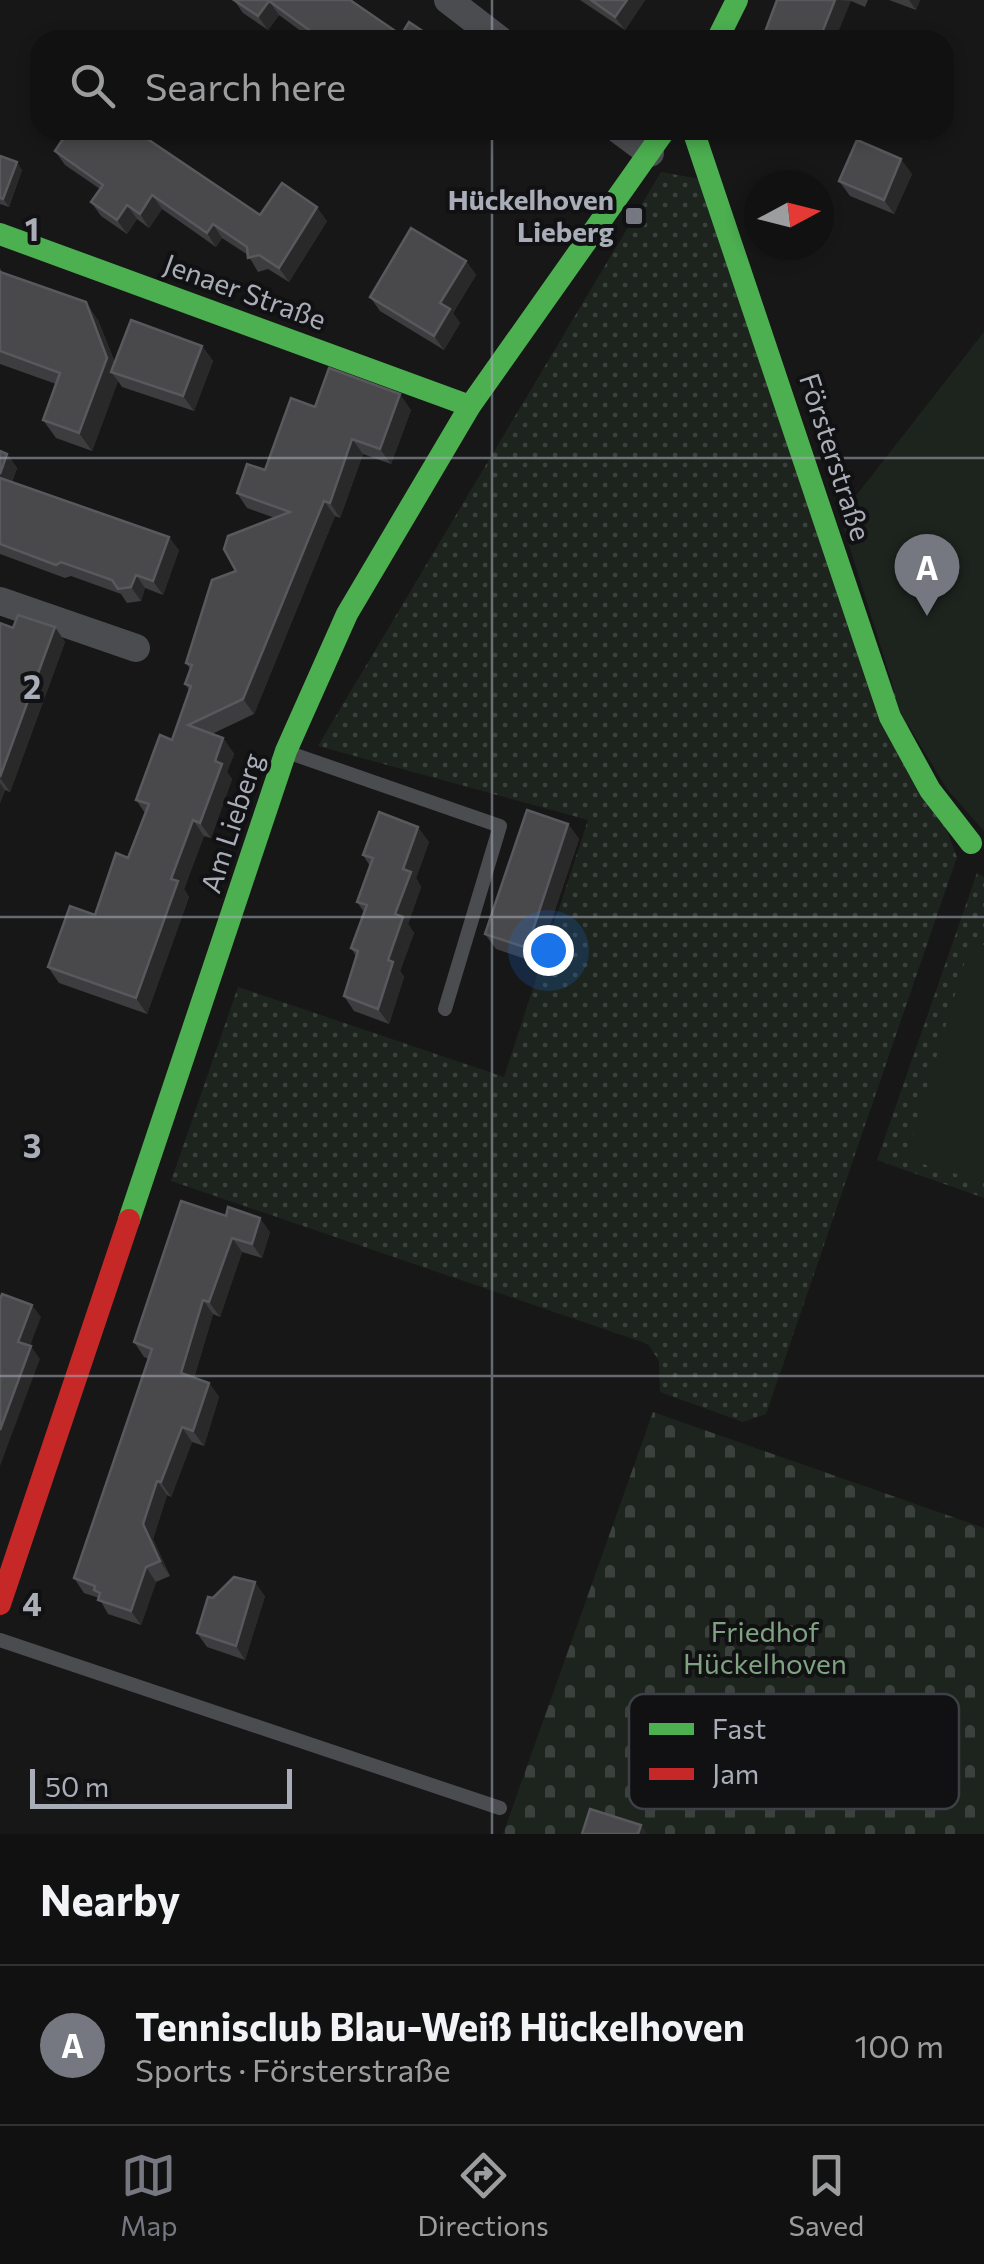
<!DOCTYPE html>
<meta charset="utf-8">
<style>
:root{--surface:#111;--page:#1a1a1a;--text:#f1f3f6;--muted:#9c9d9f;--line:#303131;--accent:#757880}
body{margin:0;font-family:Commissioner,sans-serif;background:var(--page);color:var(--text)}
.compass{position:absolute;left:744px;top:170px;width:90px;height:90px;border-radius:50%;background:var(--surface);box-shadow:0 5px 15px #0003;rotate:83deg}
.scale{position:absolute;left:30px;bottom:25px;width:262px;box-sizing:border-box;padding-left:10px;border:5px solid #a8adb8;border-top:0;font-size:28px;line-height:35px;white-space:nowrap;color:#a8adb8;-webkit-text-stroke:8px #111113;paint-order:stroke}
.you{position:absolute;left:548px;top:950px;width:35px;height:35px;margin:-25px;border:8px solid #fff;border-radius:50%;background:#1a73e8;box-shadow:0 0 0 15px #1a73e833}
.badge{display:grid;place-items:center;width:65px;height:65px;border-radius:50%;background:var(--accent);color:#fff;font-size:32px;font-weight:700}
.pin{position:absolute;translate:-50% -82px;filter:drop-shadow(0 2px 5px #0008)}
.pin::after{content:'';position:absolute;top:52px;width:35px;height:30px;background:inherit;clip-path:polygon(0 0,100% 0,50% 100%)}
.list{margin:0;padding:0;list-style:none}
h2{display:flex;justify-content:space-between;align-items:center;height:130px;margin:0;padding:0 40px;font-size:42px}
h2 small{font-size:32px;font-weight:400;color:var(--muted)}
.list li{display:grid;grid-template-columns:65px 1fr auto;gap:30px;align-items:center;box-sizing:border-box;height:160px;padding:0 40px;border-top:2px solid var(--line)}
.list b{display:block;font-size:38px;white-space:nowrap}
.list p{margin:0;font-size:32px;white-space:nowrap;color:var(--muted)}
.list em{font-size:32px;font-style:normal;color:var(--muted)}
.icon{flex:none;width:55px;height:55px;fill:none;stroke:currentColor;stroke-width:2;stroke-linecap:round;stroke-linejoin:round}
.map{position:relative;flex:none;width:984px;height:1834px;overflow:hidden}
.search{position:absolute;background:var(--surface);box-shadow:0 5px 15px #0003;left:30px;right:30px;top:30px;height:110px;display:flex;align-items:center;gap:25px;box-sizing:border-box;padding:0 35px;border-radius:30px;color:var(--muted);font-size:38px}
.sheet{height:290px;background:var(--surface)}
nav{display:flex;justify-content:space-around;align-items:center;box-sizing:border-box;height:140px;border-top:2px solid var(--line);background:var(--surface);font-size:28px;color:var(--muted)}
nav a{display:grid;justify-items:center;gap:5px}
nav .on{color:var(--accent)}
.map>svg:first-child{display:block}
.green{fill:url(#green-dots)}
.cemetery{fill:url(#cemetery-stones)}
.pitch{fill:#1d241e}
.lines{fill:none;stroke-linecap:round;stroke-linejoin:round}
.lane{stroke:#4b4c50;stroke-width:14}
.street{stroke:#4b4c50;stroke-width:28}
.fast{stroke:#4caf50;stroke-width:22}
.jam{stroke:#c62828;stroke-width:22}
.wall{fill:#3d3d3f}
.shaded-wall{fill:#29292a}
.building{fill:#49494c;stroke:#58595d;stroke-width:2.5}
.grid{fill:none;stroke:#a8adb8;stroke-width:2.5;stroke-opacity:0.55}
.poi-dot{fill:#757880;stroke:#111113;stroke-width:4}
.labels{text-anchor:middle;stroke-width:8;stroke-linejoin:round;paint-order:stroke}
.poi-label{font-size:28px;font-weight:bold;fill:#a8adb8;stroke:#111113;text-anchor:end}
.street-label{font-size:28px;fill:#a8adb8;stroke:#111113}
.park-label{font-size:28px;fill:#7fa381;stroke:#111113}
.key{fill:#111113;stroke:#3e4045;stroke-width:2.5}
.key-label{font-size:28px;fill:#a8adb8}
.grid-label{font-size:32px;text-anchor:middle;font-weight:bold;fill:#a8adb8;stroke:#111113;stroke-width:8;stroke-linejoin:round;paint-order:stroke}
</style>
<div class="map">
<svg width="984" height="1834" viewBox="0 0 984 1834">
<defs>
<pattern id="green-dots" width="8" height="8" patternUnits="userSpaceOnUse" patternTransform="scale(2.5)"><rect width="8" height="8" fill="#1d241e"/><path d="M2 2h.1M6 6h.1" fill="none" stroke="#3b413d" stroke-width="1.8" stroke-linecap="round"/></pattern>
<pattern id="cemetery-stones" width="16" height="16" patternUnits="userSpaceOnUse" patternTransform="scale(2.5)"><rect width="16" height="16" fill="#1d241e"/><path d="M2 7V4a2 2 0 0 1 4 0v3zM10 15v-3a2 2 0 0 1 4 0v3z" fill="#3b413d"/></pattern>
</defs>
<rect width="100%" height="100%" fill="#171717"/>
<g class="green">
<path d="M661,172L700,179L957,857L766,1414L743,1422L660,1392L659,1361L648,1344L171,1181L238,987L504,1077L588,820L318,746Z"/>
<path d="M977,873L984,877V1198L877,1160Z"/>
</g>
<path class="cemetery" d="M653,1412L984,1528V1834H503Z"/>
<g class="pitch">
<path d="M984,332V831L947,789L902,715L840,516Z"/>
<path d="M971,941L984,945V1182L906,1159Z"/>
</g>
<g class="lines">
<g class="lane">
<path d="M287,752L500,826L445,1009"/>
<path d="M0,1640L500,1808"/>
</g>
<g class="street">
<path d="M448,0L500,40"/>
<path d="M619,130L650,153"/>
<path d="M0,601L136,648"/>
</g>
<g class="fast">
<path d="M717,40L737,0"/>
<path d="M693,130L890,717L930,790L971,843"/>
<path d="M0,234L470,406"/>
<path d="M129,1220L286,751L347,614L470,406L665,130"/>
</g>
<path class="jam" d="M0,1604L129,1220"/>
</g>
<g class="wall">
<path d="M234,0H350L401,35L436,40H313L279,15L268,30L243,13Z"/>
<path d="M580,0H645L625,30Z"/>
<path d="M777,0H868L865,7L851,1Z"/>
<path d="M889,0H920L916,10Z"/>
<path d="M55,151L260,215L327,221L289,282L268,269L258,272L248,255L222,238L216,247L162,209L149,228L137,219L127,234L101,216L91,202L100,189L65,165Z"/>
<path d="M0,156L22,170L9,207L0,204Z"/>
<path d="M912,174L894,214L850,196L839,181Z"/>
<path d="M466,261L476,275L453,313L460,323L444,350L380,311L370,297Z"/>
<path d="M0,268L3,274L98,320L115,363L202,346L213,361L194,411L122,387L118,381L92,451L56,438L43,420L56,384L0,364Z"/>
<path d="M315,407L411,410L391,464L363,454L340,518L335,516L254,714L212,734L223,738L234,754L227,772L232,779L211,838L204,836L184,889L189,897L147,1014L59,983L48,967L95,915L128,858L145,813L136,800L172,740L190,691L185,684L190,669L186,663L236,571L275,518L247,508L237,493L265,470Z"/>
<path d="M0,451L7,454L17,468L12,482L179,550L163,595L145,588L141,601L127,603L121,594L71,576L65,578L0,554Z"/>
<path d="M0,623L13,628L55,627L65,642L10,792L5,790L0,803Z"/>
<path d="M568,824L579,839L537,963L496,949L485,934Z"/>
<path d="M429,842L416,878L421,887L408,924L414,933L400,971L404,977L389,1024L354,1011L344,996L356,956L351,948L364,912L357,902L370,866L363,855Z"/>
<path d="M181,1201L270,1232L262,1258L242,1252L220,1317L213,1314L194,1378L209,1383L219,1397L204,1446L192,1442L171,1497L167,1495L153,1539L170,1576L156,1582L141,1625L108,1614L99,1598L84,1593L74,1578L149,1359L144,1357L134,1342Z"/>
<path d="M265,1596L245,1660L207,1647L197,1633L213,1598Z"/>
</g>
<g class="shaded-wall">
<path d="M627,0H645L625,30L615,17Z"/>
<path d="M835,0L851,1L835,40H819Z"/>
<path d="M909,0H920L916,10Z"/>
<path d="M269,1L279,15L268,30L258,16Z"/>
<path d="M344,32L350,40H337Z"/>
<path d="M901,159L912,174L894,214L884,200Z"/>
<path d="M17,162L22,170L9,207L3,199Z"/>
<path d="M152,195L162,209L149,228L140,214Z"/>
<path d="M127,205L137,219L127,234L117,220Z"/>
<path d="M317,207L327,221L289,282L279,268Z"/>
<path d="M213,224L222,238L216,247L207,233Z"/>
<path d="M466,261L476,275L453,313L460,323L444,350L434,336L440,303Z"/>
<path d="M86,302L98,320L120,376L111,372L118,381L92,451L79,433Z"/>
<path d="M202,346L213,361L194,411L183,396Z"/>
<path d="M400,394L411,410L391,464L380,449Z"/>
<path d="M352,439L363,454L340,518L330,503Z"/>
<path d="M7,454L17,468L8,492L0,480V474Z"/>
<path d="M324,501L335,516L254,714L243,699Z"/>
<path d="M169,537L179,550L163,595L153,581Z"/>
<path d="M136,575L145,588L141,601L131,587Z"/>
<path d="M55,627L65,642L10,792L0,778Z"/>
<path d="M223,738L234,754L227,772L232,779L211,838L200,823L215,761Z"/>
<path d="M0,783L5,790L0,803Z"/>
<path d="M193,820L204,836L184,889L189,897L147,1014L136,998L171,879Z"/>
<path d="M568,824L579,839L537,963L527,948Z"/>
<path d="M418,827L429,842L416,878L421,887L408,924L414,933L400,971L404,977L389,1024L378,1009L403,869Z"/>
<path d="M260,1218L270,1232L262,1258L252,1244Z"/>
<path d="M232,1238L242,1252L220,1317L209,1302Z"/>
<path d="M203,1300L213,1314L191,1388L181,1373Z"/>
<path d="M32,1305L41,1317L27,1354L18,1342Z"/>
<path d="M31,1346L40,1359L0,1466V1430Z"/>
<path d="M209,1383L219,1397L204,1446L193,1431Z"/>
<path d="M182,1427L192,1442L171,1497L161,1482Z"/>
<path d="M157,1481L167,1495L153,1539L170,1576L160,1561L143,1524Z"/>
<path d="M146,1567L156,1582L141,1625L131,1611Z"/>
<path d="M255,1582L265,1596L245,1660L236,1646Z"/>
<path d="M641,1825L647,1834H638Z"/>
</g>
<g class="building">
<path d="M234,0H350L401,35L409,22L436,40H357L344,32L337,40H323L269,1L258,16Z"/>
<path d="M591,0H627L615,17Z"/>
<path d="M777,0H835L819,40H762Z"/>
<path d="M69,130H134L260,215L282,183L317,207L279,268L259,255L248,258L247,247L213,224L207,233L152,195L140,214L127,205L117,220L91,202L103,185L55,151Z"/>
<path d="M857,140L901,159L884,200L839,181Z"/>
<path d="M0,156L17,162L3,199L0,198Z"/>
<path d="M411,228L466,261L440,303L450,309L434,336L370,297Z"/>
<path d="M0,272L86,302L107,358L79,433L43,420L60,373L0,351Z"/>
<path d="M131,320L202,346L183,396L111,372Z"/>
<path d="M329,368L400,394L380,449L352,439L330,503L324,501L243,699L188,725L223,738L215,761L222,764L200,823L193,820L171,879L178,881L136,998L48,967L70,906L95,915L116,853L128,858L149,804L136,800L154,751L160,735L172,740L191,686L185,684L192,665L186,663L212,580L236,571L224,549L228,536L290,512L237,493L247,464L265,470L291,398L315,407Z"/>
<path d="M0,451L7,454L0,474Z"/>
<path d="M0,478L169,537L153,581L136,575L131,587L118,589L112,580L61,562L56,565L0,544Z"/>
<path d="M18,615L55,627L0,777V623L13,628Z"/>
<path d="M527,810L568,824L527,948L485,934Z"/>
<path d="M379,812L418,827L403,869L411,872L395,914L403,917L388,960L393,962L378,1009L344,996L358,951L351,948L367,905L357,902L373,858L363,855Z"/>
<path d="M181,1201L226,1216L228,1207L260,1218L252,1244L232,1238L209,1302L203,1300L181,1373L209,1383L193,1431L182,1427L161,1482L157,1481L143,1524L160,1561L146,1567L131,1611L98,1600L100,1593L94,1590L95,1586L74,1578L152,1349L134,1342Z"/>
<path d="M2,1294L32,1305L18,1342L31,1346L0,1430V1299Z"/>
<path d="M234,1577L255,1582L236,1646L197,1633L208,1597L213,1598Z"/>
<path d="M590,1809L641,1825L638,1834H582Z"/>
</g>
<path class="grid" d="M492,0V40M492,130V1834M0,458H984M0,917H984M0,1376H984"/>
<rect class="poi-dot" x="624" y="206" width="20" height="20" rx="5"/>
<g class="labels">
<g class="poi-label">
<text x="614" y="210">Hückelhoven<tspan x="614" dy="32">Lieberg</tspan></text>
</g>
<g class="street-label">
<text transform="translate(245 292) rotate(20)" y="10">Jenaer Straße</text>
<text transform="translate(835 457) rotate(72)" y="10">Försterstraße</text>
<text transform="translate(232 823) rotate(-72)" y="10">Am Lieberg</text>
</g>
<g class="park-label">
<text x="765" y="1642">Friedhof<tspan x="765" dy="32">Hückelhoven</tspan></text>
</g>
</g>
<rect x="629" y="1694" width="330" height="115" rx="15" class="key"/>
<rect x="649" y="1723" width="45" height="12" fill="#4caf50"/>
<rect x="649" y="1768" width="45" height="12" fill="#c62828"/>
<g class="key-label">
<text x="712" y="1739">Fast</text>
<text x="712" y="1784">Jam</text>
</g>
<g class="grid-label">
<text x="32" y="241">1</text>
<text x="32" y="699">2</text>
<text x="32" y="1158">3</text>
<text x="32" y="1616">4</text>
</g>
</svg>
<svg class="compass" viewBox="-18 -18 36 36"><path d="M0-13l5 13h-10z" fill="#e53935"/><path d="M0 13l5-13h-10z" fill="#9c9d9f"/></svg>
<div class="scale">50 m</div>
<div class="you"></div>
<div class="pin badge" style="left:927px;top:616px">A</div>
<div class="search"><svg class="icon" aria-label="search" viewBox="0 0 24 24"><circle cx="10" cy="10" r="6"/><path d="M15 15l6 6"/></svg>Search here</div>
</div>
<section class="sheet">
<h2>Nearby<small></small></h2>
<ul class="list">
<li><span class="badge">A</span><div><b>Tennisclub Blau-Weiß Hückelhoven</b><p>Sports · Försterstraße</p></div><em>100 m</em></li>
</ul>
</section>
<nav>
<a class="on"><svg class="icon" aria-label="map" viewBox="0 0 24 24"><path d="M3 6l6-2 6 2 6-2v14l-6 2-6-2-6 2zM9 4v14M15 6v14"/></svg>Map</a>
<a><svg class="icon" aria-label="directions" viewBox="0 0 24 24"><path d="M12 3l9 9-9 9-9-9zM9 14v-3h6M13 9l2 2-2 2"/></svg>Directions</a>
<a><svg class="icon" aria-label="saved" viewBox="0 0 24 24"><path d="M7 4h10v16l-5-4-5 4z"/></svg>Saved</a>
</nav>
